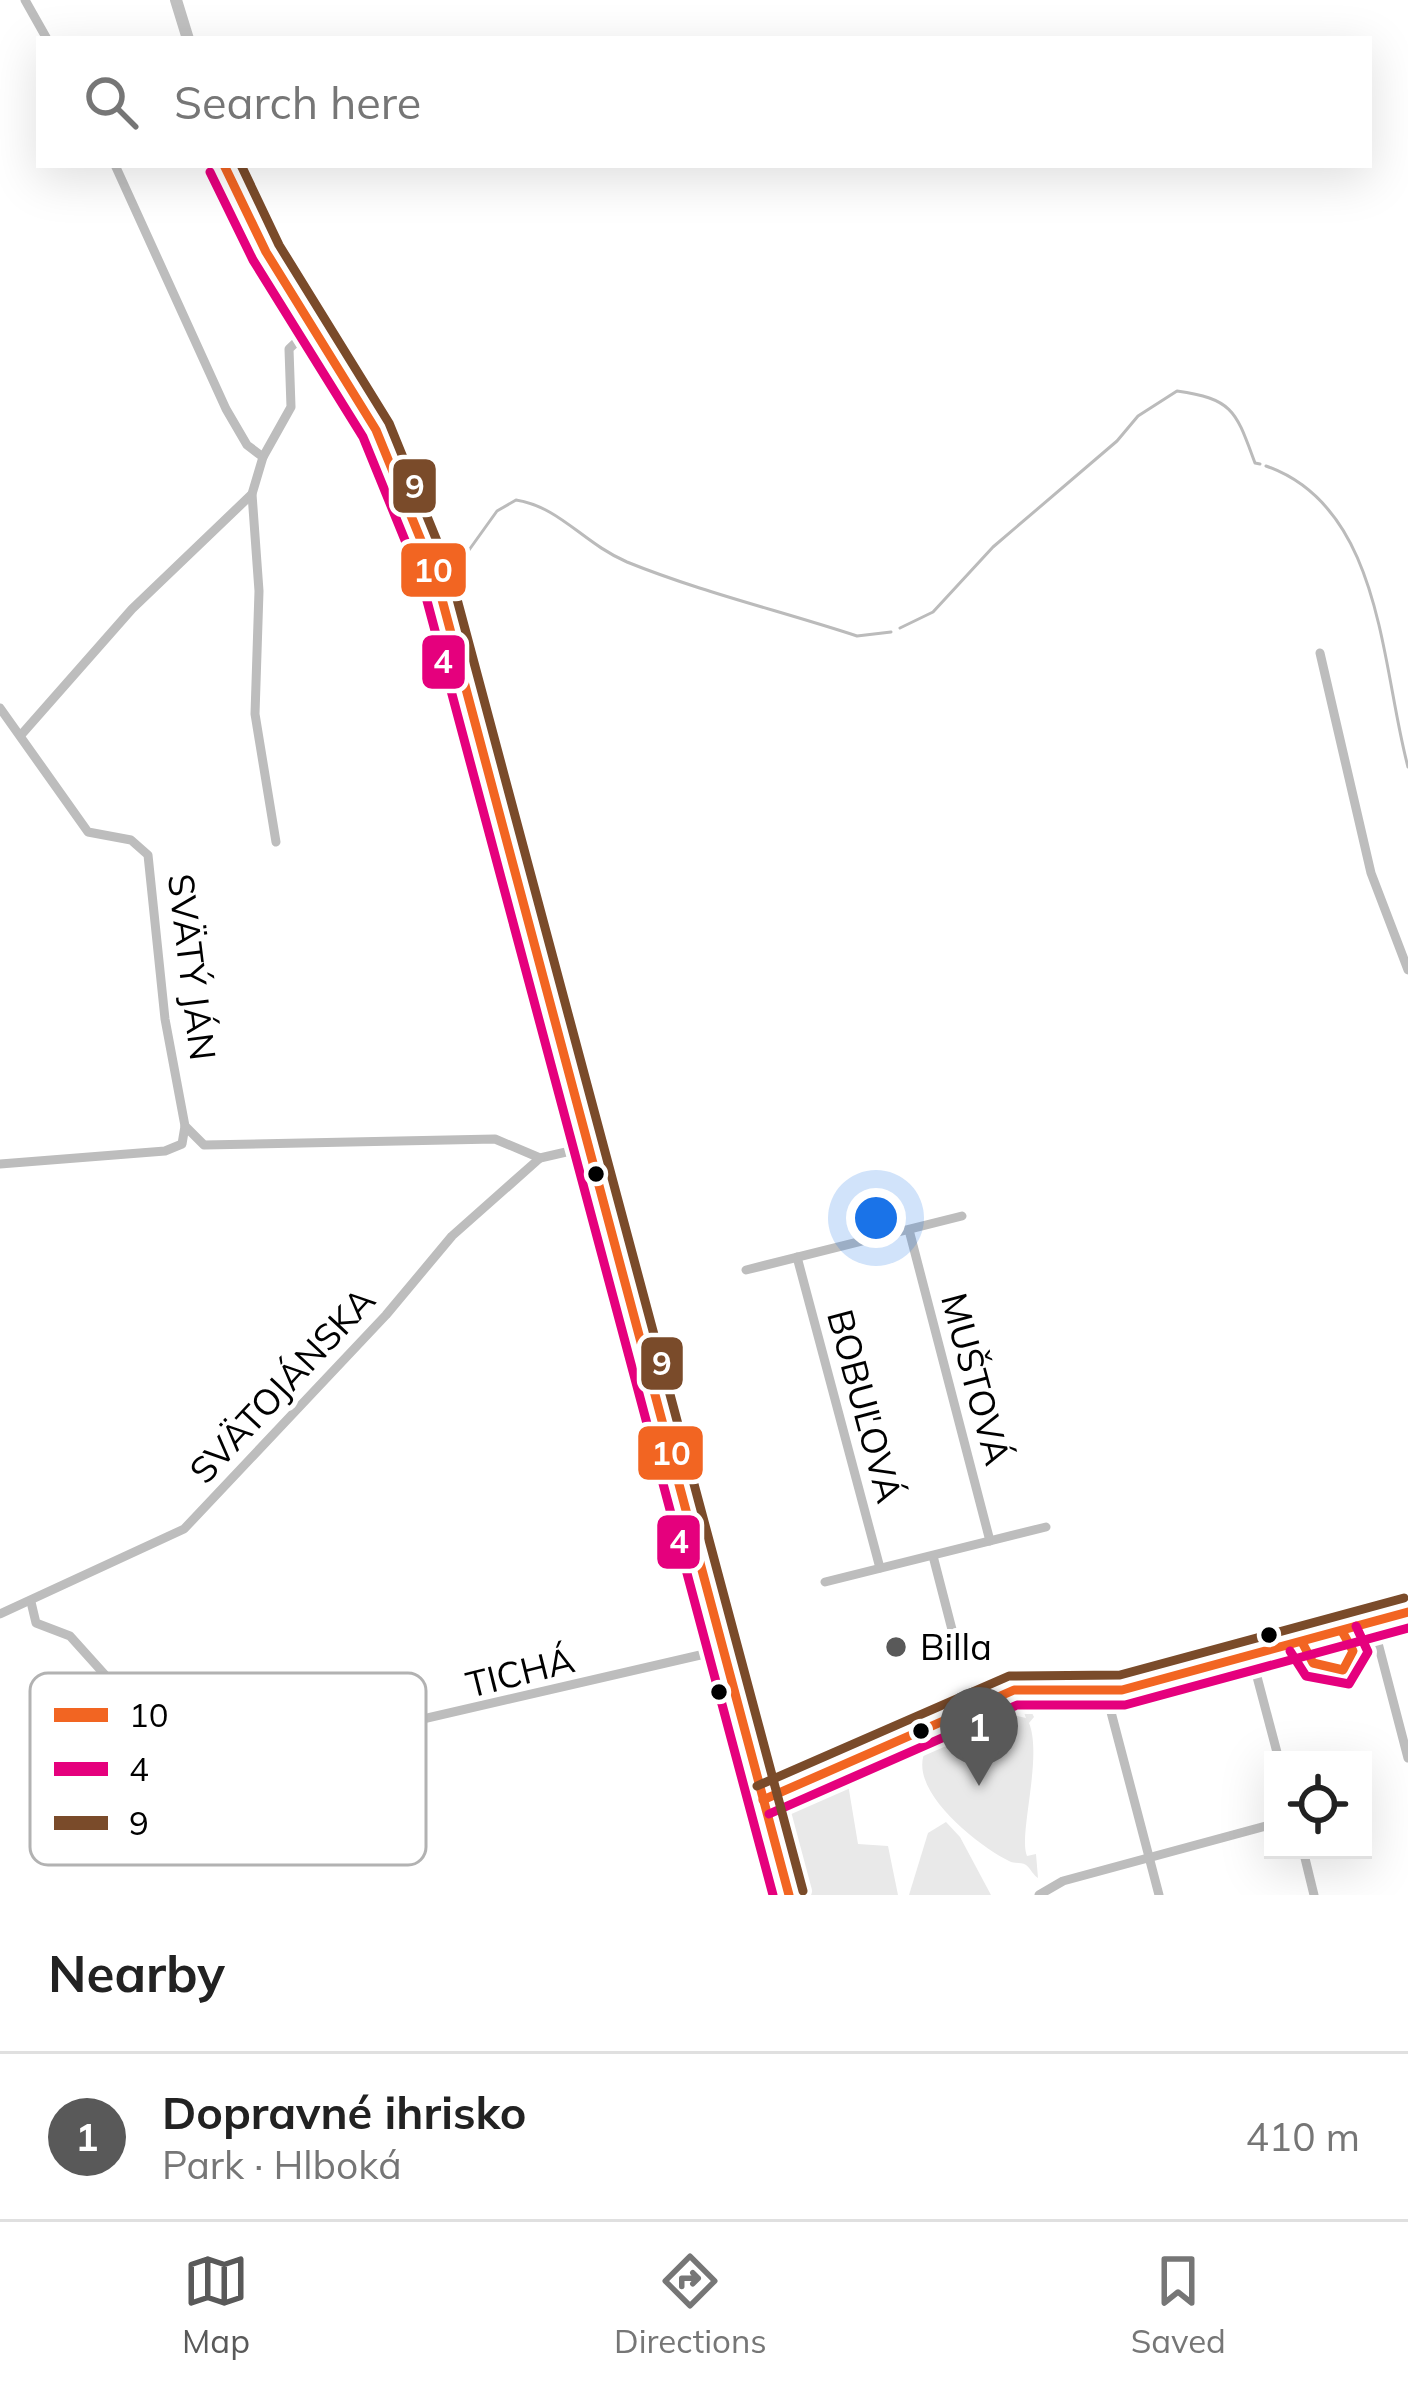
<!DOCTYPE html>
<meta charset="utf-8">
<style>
:root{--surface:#fff;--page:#f2f2f2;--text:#222;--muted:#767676;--line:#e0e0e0;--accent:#595959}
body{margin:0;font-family:Mulish,sans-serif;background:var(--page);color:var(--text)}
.controls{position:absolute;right:36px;bottom:36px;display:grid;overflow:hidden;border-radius:0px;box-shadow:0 12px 48px #0002}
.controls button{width:108px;height:108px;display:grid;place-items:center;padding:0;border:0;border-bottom:3px solid var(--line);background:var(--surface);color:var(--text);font:60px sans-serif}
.you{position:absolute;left:876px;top:1218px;width:42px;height:42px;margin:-30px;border:9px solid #fff;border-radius:50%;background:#1a73e8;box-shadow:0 0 0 18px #1a73e833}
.badge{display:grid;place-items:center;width:78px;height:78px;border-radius:50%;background:var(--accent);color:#fff;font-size:39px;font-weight:700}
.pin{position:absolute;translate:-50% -99px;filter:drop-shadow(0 3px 6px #0008)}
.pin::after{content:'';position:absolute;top:63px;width:42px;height:36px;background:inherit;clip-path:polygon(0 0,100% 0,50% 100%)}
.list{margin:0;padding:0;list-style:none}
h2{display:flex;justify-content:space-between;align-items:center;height:156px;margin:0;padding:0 48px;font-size:51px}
h2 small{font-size:39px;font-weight:400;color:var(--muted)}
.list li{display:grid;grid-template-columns:78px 1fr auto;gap:36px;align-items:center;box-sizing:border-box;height:168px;padding:0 48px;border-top:3px solid var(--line)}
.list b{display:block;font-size:45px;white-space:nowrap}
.list p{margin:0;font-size:39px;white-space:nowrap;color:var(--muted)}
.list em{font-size:39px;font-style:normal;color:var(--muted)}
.icon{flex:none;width:66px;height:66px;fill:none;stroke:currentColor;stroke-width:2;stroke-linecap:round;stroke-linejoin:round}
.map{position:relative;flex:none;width:1408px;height:1895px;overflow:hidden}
.search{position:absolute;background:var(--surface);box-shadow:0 12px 48px #0002;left:36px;right:36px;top:36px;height:132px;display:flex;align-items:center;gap:30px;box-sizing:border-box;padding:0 42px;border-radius:0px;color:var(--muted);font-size:45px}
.sheet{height:324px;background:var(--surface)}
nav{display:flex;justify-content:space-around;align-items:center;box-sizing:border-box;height:168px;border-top:3px solid var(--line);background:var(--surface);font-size:33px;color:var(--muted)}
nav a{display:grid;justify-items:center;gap:6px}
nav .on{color:var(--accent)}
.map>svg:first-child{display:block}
.green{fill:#e9e9e9}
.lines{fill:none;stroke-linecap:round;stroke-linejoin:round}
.stream{stroke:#bbb;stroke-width:3}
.minor{stroke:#bdbdbd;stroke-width:9}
.secondary{stroke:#c0c0c0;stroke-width:12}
.bus-1-casing{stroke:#fff;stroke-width:18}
.bus-2-casing{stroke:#fff;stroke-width:18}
.bus-3-casing{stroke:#fff;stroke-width:18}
.bus-1{stroke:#f26522;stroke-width:9}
.bus-2{stroke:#e5007d;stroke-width:9}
.bus-3{stroke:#7a4b2a;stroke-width:9}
.bus-dot{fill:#000;stroke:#fff;stroke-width:4.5}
.poi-dot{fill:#595959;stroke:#fff;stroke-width:4.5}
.labels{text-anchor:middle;stroke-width:10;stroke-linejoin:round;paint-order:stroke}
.street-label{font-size:36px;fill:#000;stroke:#fff}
.poi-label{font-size:36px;fill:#000;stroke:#fff;text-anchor:start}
.key{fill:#fff;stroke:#b2b2b2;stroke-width:3}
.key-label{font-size:33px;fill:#000}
.line-badge{stroke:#fff;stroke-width:4.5}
.badge-label{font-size:33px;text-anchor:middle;font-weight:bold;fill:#fff}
</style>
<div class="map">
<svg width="1408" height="1895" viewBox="0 0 1408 1895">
<rect width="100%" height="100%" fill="#fff"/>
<g class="green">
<path d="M1026,1701L1034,1717L1029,1723C1043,1757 1018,1836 1027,1856L1036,1854L1038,1878C1033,1875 1031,1869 1026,1865C1021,1862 1014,1864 1009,1861C976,1845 885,1774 939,1736L1012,1715L1026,1718L1021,1705Z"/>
<path d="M846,1772L858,1844L888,1846L898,1895H783L757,1797L767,1778L775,1804Z"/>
<path d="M946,1822L960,1837L991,1895H909L928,1833Z"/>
</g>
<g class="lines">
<g class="stream">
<path d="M1266,466C1383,507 1381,667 1408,767"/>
<path d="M464,557L497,511L516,500C560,507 583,543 627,562C701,592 781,611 857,636L891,632"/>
<path d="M900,628L933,612L993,547L1117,441L1138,416L1177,391C1234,399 1236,412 1255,463L1260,464"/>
</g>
<g class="minor">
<path d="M25,0L47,39"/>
<path d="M115,165L226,409L247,445L263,457"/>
<path d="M1320,653L1371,873L1408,970"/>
<path d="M0,708L88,832L131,840L148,855L165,1019L185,1126L204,1145L495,1139L540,1158L588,1147"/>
<path d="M21,735L132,609L252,494"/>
<path d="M276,842L255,714L259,591L252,494L263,457L291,407L289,349L311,328"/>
<path d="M0,1164L165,1151L182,1144L185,1126"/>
<path d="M909,1230L990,1541"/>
<path d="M797,1257L880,1568"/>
<path d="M746,1270L962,1216"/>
<path d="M933,1556L956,1645"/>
<path d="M825,1582L1046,1527"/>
<path d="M31,1602L36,1623L70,1636L151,1726L179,1725L276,1742L345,1737L722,1650"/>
<path d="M0,1614L184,1529L386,1315L452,1236L540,1158"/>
<path d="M1373,1624L1408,1758"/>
<path d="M1251,1654L1279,1760"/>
<path d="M1106,1693L1159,1895"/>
<path d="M763,1800L1014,1690H1122L1408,1612"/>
<path d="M1303,1850L1314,1895"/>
<path d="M1039,1895L1063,1881L1273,1824"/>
</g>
<g class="secondary">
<path d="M176,0L188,39"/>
<path d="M224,165L266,252L376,430L436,577L789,1895"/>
</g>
<defs>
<g id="bus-1">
<path d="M224,165L266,252L376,430L436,577L789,1895"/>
<path d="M1303,1644L1313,1663L1343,1670L1353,1651L1343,1633"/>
<path d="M763,1800L1014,1690H1122L1408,1612"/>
</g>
<g id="bus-2">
<path d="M210,172L253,260L363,437L422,582L773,1895"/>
<path d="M1290,1651L1306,1676L1349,1684L1368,1652L1356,1626"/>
<path d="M769,1814L1017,1705H1125L1408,1628"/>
</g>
<g id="bus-3">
<path d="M241,165L279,245L389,423L450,573L803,1891"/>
<path d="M757,1786L1009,1676L1120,1675L1404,1598"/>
</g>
</defs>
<use href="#bus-1" class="bus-1-casing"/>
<use href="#bus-2" class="bus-2-casing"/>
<use href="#bus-3" class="bus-3-casing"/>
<use href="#bus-1" class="bus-1"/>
<use href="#bus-2" class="bus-2"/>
<use href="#bus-3" class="bus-3"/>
</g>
<g class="bus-dot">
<circle cx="596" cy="1174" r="10"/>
<circle cx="1269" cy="1635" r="10"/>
<circle cx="719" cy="1692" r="10"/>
<circle cx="921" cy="1731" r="10"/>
</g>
<circle class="poi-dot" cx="896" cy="1647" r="12"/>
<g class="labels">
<g class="street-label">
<text transform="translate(192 967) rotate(83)" y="13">SVÄTÝ JÁN</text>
<text transform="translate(976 1379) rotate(75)" y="13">MUŠTOVÁ</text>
<text transform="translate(282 1385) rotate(-47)" y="13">SVÄTOJÁNSKA</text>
<text transform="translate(865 1406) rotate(75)" y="13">BOBUĽOVÁ</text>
<text transform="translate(520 1672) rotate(-14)" y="13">TICHÁ</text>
</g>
<g class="poi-label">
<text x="920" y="1660">Billa</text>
</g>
</g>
<rect x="30" y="1673" width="396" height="192" rx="18" class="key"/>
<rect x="54" y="1708" width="54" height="14" fill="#f26522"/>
<rect x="54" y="1762" width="54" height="14" fill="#e5007d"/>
<rect x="54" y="1816" width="54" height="14" fill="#7a4b2a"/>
<g class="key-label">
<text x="129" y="1727">10</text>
<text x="129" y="1781">4</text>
<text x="129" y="1835">9</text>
</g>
<g class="line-badge">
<rect x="391" y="457" width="47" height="58" rx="12" fill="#7a4b2a"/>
<rect x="399" y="541" width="69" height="58" rx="12" fill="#f26522"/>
<rect x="420" y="633" width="47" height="58" rx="12" fill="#e5007d"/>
<rect x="639" y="1335" width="46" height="57" rx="12" fill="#7a4b2a"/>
<rect x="636" y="1424" width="69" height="58" rx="12" fill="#f26522"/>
<rect x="655" y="1513" width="47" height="58" rx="12" fill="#e5007d"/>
</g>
<g class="badge-label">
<text x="415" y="498">9</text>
<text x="433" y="582">10</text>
<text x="443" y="673">4</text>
<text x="662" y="1375">9</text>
<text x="671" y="1465">10</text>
<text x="679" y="1553">4</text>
</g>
</svg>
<div class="controls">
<button><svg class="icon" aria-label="locate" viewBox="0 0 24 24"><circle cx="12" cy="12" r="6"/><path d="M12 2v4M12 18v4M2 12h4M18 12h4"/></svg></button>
</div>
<div class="you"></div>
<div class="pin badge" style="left:979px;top:1786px">1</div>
<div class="search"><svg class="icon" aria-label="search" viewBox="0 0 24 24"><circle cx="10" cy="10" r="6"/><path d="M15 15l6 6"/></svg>Search here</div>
</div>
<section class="sheet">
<h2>Nearby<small></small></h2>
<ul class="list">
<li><span class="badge">1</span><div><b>Dopravné ihrisko</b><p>Park · Hlboká</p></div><em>410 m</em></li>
</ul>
</section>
<nav>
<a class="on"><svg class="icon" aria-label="map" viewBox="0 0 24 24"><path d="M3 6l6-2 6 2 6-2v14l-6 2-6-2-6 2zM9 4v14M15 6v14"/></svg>Map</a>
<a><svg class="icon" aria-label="directions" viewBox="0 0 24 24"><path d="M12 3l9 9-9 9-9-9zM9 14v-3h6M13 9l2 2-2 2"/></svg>Directions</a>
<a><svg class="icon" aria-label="saved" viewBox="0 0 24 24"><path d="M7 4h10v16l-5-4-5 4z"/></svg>Saved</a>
</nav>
